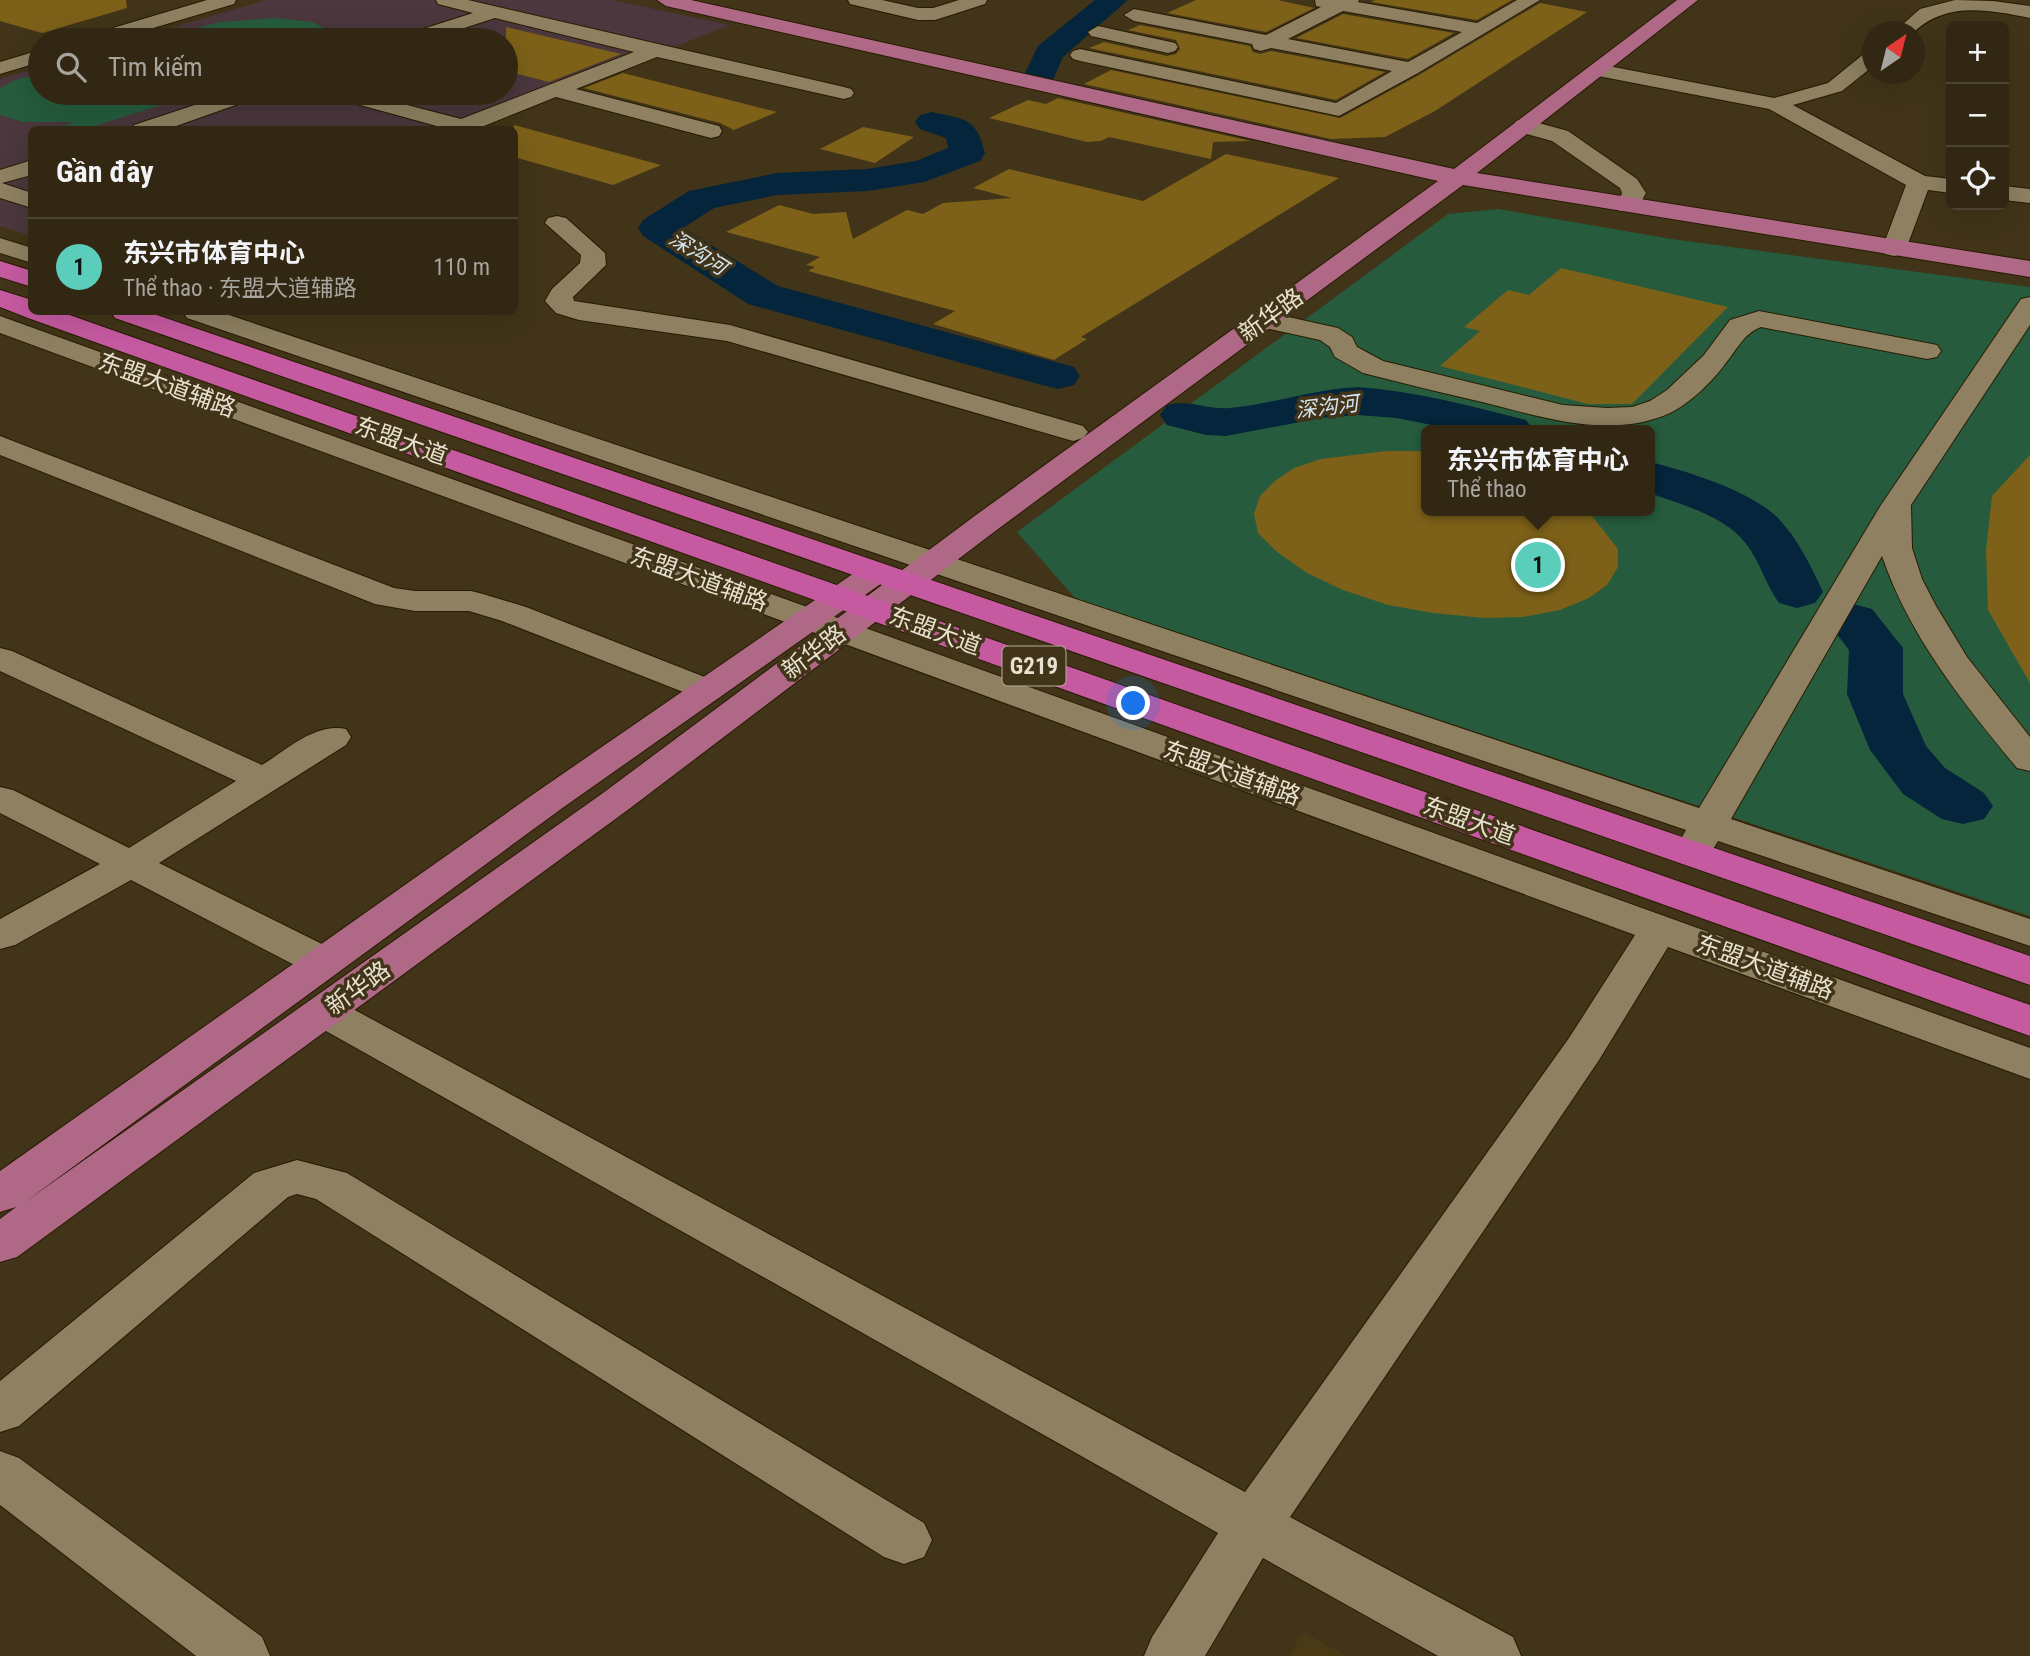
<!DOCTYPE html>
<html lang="vi">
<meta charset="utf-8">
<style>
:root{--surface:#312712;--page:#3d3320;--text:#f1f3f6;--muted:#a8a59f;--line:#4c4432;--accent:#5bcebb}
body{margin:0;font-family:"Roboto Condensed","Noto Sans SC",sans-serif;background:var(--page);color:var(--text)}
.controls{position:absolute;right:21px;top:21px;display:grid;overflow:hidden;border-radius:10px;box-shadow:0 7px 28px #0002}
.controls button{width:63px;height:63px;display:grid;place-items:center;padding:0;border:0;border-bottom:2px solid var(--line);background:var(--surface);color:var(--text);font:35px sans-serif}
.compass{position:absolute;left:1862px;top:21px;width:63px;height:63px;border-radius:50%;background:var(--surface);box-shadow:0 7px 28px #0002;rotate:35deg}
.you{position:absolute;left:1134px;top:704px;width:24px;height:24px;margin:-18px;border:5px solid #fff;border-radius:50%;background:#1a73e8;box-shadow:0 0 0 10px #1a73e833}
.badge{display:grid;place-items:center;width:46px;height:46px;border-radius:50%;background:var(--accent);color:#111;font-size:23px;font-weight:700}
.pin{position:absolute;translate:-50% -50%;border:4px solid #fff;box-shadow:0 2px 7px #0006}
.popup{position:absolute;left:1421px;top:425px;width:234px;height:91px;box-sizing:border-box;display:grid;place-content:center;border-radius:10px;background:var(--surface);filter:drop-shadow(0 2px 5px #0005);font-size:23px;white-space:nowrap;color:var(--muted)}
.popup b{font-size:26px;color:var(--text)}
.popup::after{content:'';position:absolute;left:50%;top:100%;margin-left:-14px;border:14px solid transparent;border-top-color:var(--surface)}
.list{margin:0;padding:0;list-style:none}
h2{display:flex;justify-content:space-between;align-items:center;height:91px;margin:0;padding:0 28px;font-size:30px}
h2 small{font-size:23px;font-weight:400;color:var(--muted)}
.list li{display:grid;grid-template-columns:46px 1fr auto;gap:21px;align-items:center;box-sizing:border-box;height:98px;padding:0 28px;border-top:2px solid var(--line)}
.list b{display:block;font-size:26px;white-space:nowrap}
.list p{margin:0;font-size:23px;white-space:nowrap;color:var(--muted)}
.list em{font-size:23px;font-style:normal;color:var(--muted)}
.icon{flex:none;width:38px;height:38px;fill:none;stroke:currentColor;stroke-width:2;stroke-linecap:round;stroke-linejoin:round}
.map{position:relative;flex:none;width:2030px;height:1656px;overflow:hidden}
.search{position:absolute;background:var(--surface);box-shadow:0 7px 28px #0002;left:28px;top:28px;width:490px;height:77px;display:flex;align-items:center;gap:18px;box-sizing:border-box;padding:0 24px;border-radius:38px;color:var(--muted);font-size:26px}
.panel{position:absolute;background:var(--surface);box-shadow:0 7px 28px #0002;left:28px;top:126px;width:490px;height:189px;border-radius:10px}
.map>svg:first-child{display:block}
.built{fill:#493914}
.education{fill:#4b373d}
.green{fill:#265c3d;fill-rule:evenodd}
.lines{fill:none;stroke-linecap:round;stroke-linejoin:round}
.river{fill:#04253b;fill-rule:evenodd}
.building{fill:#7d6119}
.minor-casing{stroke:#271b00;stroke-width:2}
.major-casing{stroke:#271b00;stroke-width:2}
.highway-casing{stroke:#271b00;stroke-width:2}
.minor{fill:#8e8061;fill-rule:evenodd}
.major{fill:#af6987;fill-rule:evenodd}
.highway{fill:#c55aa0;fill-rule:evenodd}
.labels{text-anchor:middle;stroke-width:7;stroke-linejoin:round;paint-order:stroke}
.far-water-label{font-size:21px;font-style:italic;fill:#d5e4f2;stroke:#413418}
.shield{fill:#413418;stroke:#b6ad99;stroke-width:2}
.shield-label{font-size:23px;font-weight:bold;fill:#e8e1d0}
.street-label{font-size:24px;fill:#e8e1d0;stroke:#413418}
</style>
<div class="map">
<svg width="2030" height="1656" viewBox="0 0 2030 1656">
<rect width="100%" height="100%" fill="#413418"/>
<path class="built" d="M1303,1632L1347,1656H1289Z"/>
<path class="education" d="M266,0H612L730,25L467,129L32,130L31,236L0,226V79L40,67V93H506V40H130Z"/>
<g class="green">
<path d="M276,18L312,22L339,35L341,40L357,36L370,39L366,40H150L220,22Z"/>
<path d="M40,73V93H200L85,129H55L74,122H23L0,115V89L12,81Z"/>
<path d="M1498,209L1671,239L2030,287V916L1076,599L1017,532L1448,214ZM1426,430H1650V511H1426Z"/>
</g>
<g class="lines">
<g class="river">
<path d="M1095,0H1128L1063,57L1053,80L1041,83L1029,80L1025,73L1038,46Z"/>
<path d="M932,112C966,120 976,117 985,153L980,161L924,182L867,191L777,195L714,208L683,228L778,286L1074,367L1080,376L1074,385L1058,389L1042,385L748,304L643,236L638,228L643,220L689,191L777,173L867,169L916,161L948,148L946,138L920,129L915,122L920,115Z"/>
<path d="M1358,387C1415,391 1471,406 1526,420L1533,430H1456L1397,418L1358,415L1321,418L1226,436L1206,435L1167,425L1160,415L1167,405C1191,399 1206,410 1230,408C1273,404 1314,389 1358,387Z"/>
<path d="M1650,462C1687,471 1751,491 1778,518C1798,539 1811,566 1823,592L1815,603L1797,608L1779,603C1766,585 1760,562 1747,545C1726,516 1682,505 1650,493Z"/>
<path d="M1853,604L1872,609L1903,648V694L1926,746L1945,768L1984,793L1993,806L1984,819L1963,824L1942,819L1903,794L1870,750L1847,694L1849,650L1826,620L1834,609Z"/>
</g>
</g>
<g class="building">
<path d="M0,0H126L127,8L42,33L0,21Z"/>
<path d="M1196,0H1278L1314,8L1266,32L1167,13Z"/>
<path d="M1375,0H1512L1477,20L1371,2Z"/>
<path d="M1540,3L1587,12L1435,111L1385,137L1331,139L1084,84L1111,70L1340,118L1419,75Z"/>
<path d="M1343,14L1454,33L1408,59L1296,38Z"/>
<path d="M1140,25L1250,46L1253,52L1260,54L1271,51L1385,72L1336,100L1089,48L1104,42L1167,56L1176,54L1180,49L1176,40L1128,30Z"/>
<path d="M506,27L621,54L549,82L506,71Z"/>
<path d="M623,73L777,112L734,130L720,123L584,88Z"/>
<path d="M1058,98L1251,141L1213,142L1211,159L1109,137L1101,141L1087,142L989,118L1028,100L1046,104Z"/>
<path d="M514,125L661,165L613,185L514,157Z"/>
<path d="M863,127L914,137L875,163L820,149Z"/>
<path d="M1226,154L1339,178L1081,337L1087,339L1054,360L933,324L955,311L808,271L815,267L806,265L820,257L726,232L779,205L813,214L846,212L853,239L907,210L923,214L943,203L1012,198L973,188L1009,169L1143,201Z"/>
<path d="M1561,268L1728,307L1632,404H1588L1440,366L1480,331L1464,327L1508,290L1529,295Z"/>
<path d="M1386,451H1426V511H1588L1618,549V567L1607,585L1589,598L1560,610L1522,617L1484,618L1433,613L1388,605L1343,590L1307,573L1277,552L1258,533L1254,514L1260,496L1275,481L1294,468L1321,459Z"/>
<path d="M2030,455V683L1988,610L1986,551L1992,496Z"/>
</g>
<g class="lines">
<defs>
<g id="minor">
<path d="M207,0H236L234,4L113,40H83L86,36Z"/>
<path d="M436,0H468L844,87L851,89L854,93L851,97L844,99L657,57L576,89L719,126L722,131L719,136L711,138L556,97L474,130H442L444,128L331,97L328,93H361L461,119L634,52L495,18L427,40H398L401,36L473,13L438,4Z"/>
<path d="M848,0H882L918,8H933L959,0H987L985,4L935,20H918L850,4Z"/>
<path d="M1315,0H1359L1358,2L1477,23L1517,0H1540L1418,73L1339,116L1080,61L1073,59L1070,55L1073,51L1080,49L1336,103L1392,71L1271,48L1261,51L1254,49L1252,44L1134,21L1124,15L1134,9L1266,35L1321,7L1316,6ZM1343,11L1462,32L1408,62L1288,39Z"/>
<path d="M1955,0L1993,1L2030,6V18C1989,10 1947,1 1914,32H1894L1920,9Z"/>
<path d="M1098,26L1175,43L1178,47L1175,51L1168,53L1091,36L1088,32Z"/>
<path d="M40,50V62L0,74V62Z"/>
<path d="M1872,51V67L1842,91L1793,105L1925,176L1951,179V193L1928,190L1906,249L1903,254L1894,256L1885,254L1882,249L1906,185L1769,109L1598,76L1591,74L1588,70L1591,66L1598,64L1774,98L1828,83L1865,53Z"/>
<path d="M231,93H261L258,97L165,130H131L134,125Z"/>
<path d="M1524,119L1568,131L1637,179L1646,193L1636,211H1620L1616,206L1622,193L1620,188L1552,141L1516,131L1513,126L1516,121Z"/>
<path d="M32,160V175L2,183L32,193V208L0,198V170Z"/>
<path d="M2004,186L2030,189V203L2004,200Z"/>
<path d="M557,216L566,218L605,253L606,265L573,297L574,301L730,325L1083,426L1088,432L1083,438L1073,441L727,341L579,320L556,313L545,301L552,289L580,263L581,255L545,223L548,218Z"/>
<path d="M0,238L32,248V263L0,253Z"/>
<path d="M2030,297V325L1911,505L1912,548L1922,579L1936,606L1967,657L2030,737V771L2017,768C1964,704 1909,636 1882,556L1731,819L2030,919V946L1718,841L1710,854L1696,858L1682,854L1677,846L1686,830L187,318L183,312H220L1699,808L1881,505L2021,299Z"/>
<path d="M1759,311L1927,343L1937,345L1941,351L1937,357L1927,359L1761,327C1743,334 1737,350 1725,364C1712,382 1689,404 1670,413C1610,440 1542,417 1482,402C1442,393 1403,383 1363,373L1335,357L1330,347L1320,340L1256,326L1252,320L1256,314L1265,312L1338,328L1352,337L1357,347L1383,361L1563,405L1607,408L1632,407L1650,401L1667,390L1704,355L1730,320Z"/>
<path d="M0,316L2030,1048V1079L1668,947L1599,1060L1290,1517L1513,1637L1521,1656H1438L1263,1558L1205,1656H1144L1152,1637L1218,1533L310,1022L304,1012L310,1002L325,998L340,1002L1245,1492L1569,1038L1635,935L0,333Z"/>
<path d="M0,436L394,588L415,591H471L483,594L526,607L720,683L726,690L720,697L708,701L696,697L502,621L469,611H415L375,604L0,455Z"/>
<path d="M0,648L12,651L262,765C286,750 316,722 346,729L351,737L346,745L159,863L338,952L344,962L338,972L323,976L308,972L131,880L15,945L0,949V919L100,864L0,813V787L13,790L129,848L236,781L0,671Z"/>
<path d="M297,1160L347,1173L924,1523L932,1540L924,1557L904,1564L884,1557L316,1199L297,1194L288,1197L19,1426L0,1432V1381L254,1173Z"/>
<path d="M0,1451L19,1458L262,1637L270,1656H196L0,1505Z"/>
</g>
<path id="major" d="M657,0H691L1454,169L1677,0H1698L1477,173L2030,261V277L1463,185L998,529L629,809L17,1257L0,1262V1219L16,1207L0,1212V1171L535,793L860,569L871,566L882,569L887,576L882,583L561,809L25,1202L603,793L976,515L1438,181L666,6Z"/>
<g id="highway">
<path d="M0,261L32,271V287L0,277Z"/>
<path d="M0,290L32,300V312H61L2030,1005V1036L28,318L0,307Z"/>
<path d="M111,312H148L2030,956V985L115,318Z"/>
</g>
</defs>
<use href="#minor" class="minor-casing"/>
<use href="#major" class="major-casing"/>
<use href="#highway" class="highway-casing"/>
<use href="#minor" class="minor"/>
<use href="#major" class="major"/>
<use href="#highway" class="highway"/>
</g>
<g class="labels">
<g class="far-water-label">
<text transform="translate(698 253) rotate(32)" y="7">深沟河</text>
<text transform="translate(1327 407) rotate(-7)" y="7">深沟河</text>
</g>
<rect class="shield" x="1002.5" y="646.5" width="63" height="39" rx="5"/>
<g class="shield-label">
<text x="1034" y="674">G219</text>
</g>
<g class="street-label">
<text transform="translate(1271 315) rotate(-36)" y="8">新华路</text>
<text transform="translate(167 385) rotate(20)" y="8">东盟大道辅路</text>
<text transform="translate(401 441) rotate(20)" y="8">东盟大道</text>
<text transform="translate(699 579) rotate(20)" y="8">东盟大道辅路</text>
<text transform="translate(935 631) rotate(20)" y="8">东盟大道</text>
<text transform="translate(814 652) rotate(-37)" y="8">新华路</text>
<text transform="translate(1232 773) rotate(20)" y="8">东盟大道辅路</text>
<text transform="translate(1469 821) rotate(20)" y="8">东盟大道</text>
<text transform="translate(1765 967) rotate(20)" y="8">东盟大道辅路</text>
<text transform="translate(358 988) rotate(-36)" y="8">新华路</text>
</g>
</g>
</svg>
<div class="controls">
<button>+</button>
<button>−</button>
<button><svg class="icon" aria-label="locate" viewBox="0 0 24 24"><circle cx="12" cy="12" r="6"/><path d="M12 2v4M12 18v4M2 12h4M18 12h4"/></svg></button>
</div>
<svg class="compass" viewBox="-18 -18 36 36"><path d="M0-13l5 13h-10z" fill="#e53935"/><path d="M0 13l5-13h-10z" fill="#a8a59f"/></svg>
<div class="you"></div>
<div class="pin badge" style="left:1538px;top:565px">1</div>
<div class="popup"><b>东兴市体育中心</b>Thể thao</div>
<div class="search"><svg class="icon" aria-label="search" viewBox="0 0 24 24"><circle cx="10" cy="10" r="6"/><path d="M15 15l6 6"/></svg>Tìm kiếm</div>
<section class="panel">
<h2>Gần đây<small></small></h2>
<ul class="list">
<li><span class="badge">1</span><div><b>东兴市体育中心</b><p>Thể thao · 东盟大道辅路</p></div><em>110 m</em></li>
</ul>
</section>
</div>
